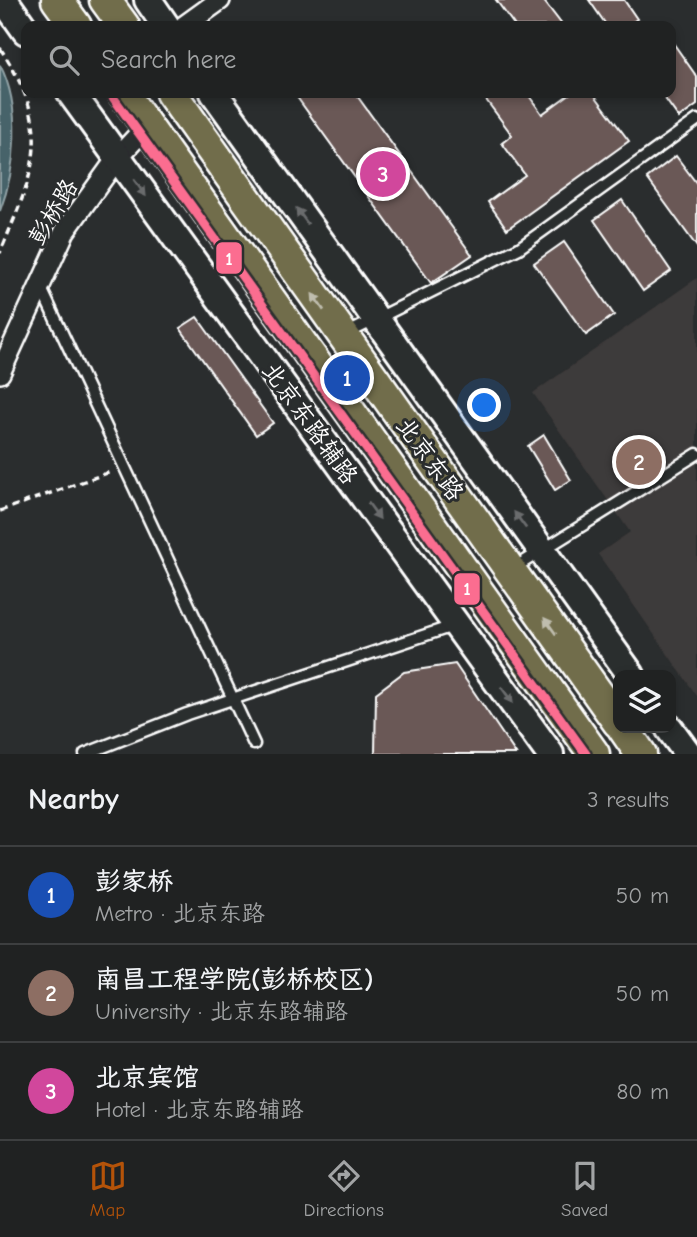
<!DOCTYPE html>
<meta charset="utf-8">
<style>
:root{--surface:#202222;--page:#2d2f2f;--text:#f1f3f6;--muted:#a2a4a5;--line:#3d3f40;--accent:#b45309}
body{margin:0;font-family:"Comic Neue","LXGW WenKai TC",sans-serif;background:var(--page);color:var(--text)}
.controls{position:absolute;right:21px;bottom:21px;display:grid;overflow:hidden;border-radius:14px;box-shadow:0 4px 10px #0003}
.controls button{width:63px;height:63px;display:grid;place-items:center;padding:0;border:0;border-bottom:2px solid var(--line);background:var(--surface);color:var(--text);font:35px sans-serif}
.you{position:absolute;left:485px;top:406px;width:24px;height:24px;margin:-18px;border:5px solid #fff;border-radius:50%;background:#1a73e8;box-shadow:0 0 0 10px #1a73e833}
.badge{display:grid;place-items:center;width:46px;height:46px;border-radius:50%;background:var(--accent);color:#fff;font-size:23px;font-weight:700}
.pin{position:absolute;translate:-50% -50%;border:4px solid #fff;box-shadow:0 2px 7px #0006}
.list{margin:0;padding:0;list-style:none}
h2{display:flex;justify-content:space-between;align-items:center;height:91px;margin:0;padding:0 28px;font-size:30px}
h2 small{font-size:23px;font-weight:400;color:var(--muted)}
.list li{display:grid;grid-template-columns:46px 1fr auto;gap:21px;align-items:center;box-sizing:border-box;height:98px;padding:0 28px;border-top:2px solid var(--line)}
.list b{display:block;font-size:26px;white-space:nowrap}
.list p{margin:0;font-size:23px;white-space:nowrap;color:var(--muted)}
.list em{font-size:23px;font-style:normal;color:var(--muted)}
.icon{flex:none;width:38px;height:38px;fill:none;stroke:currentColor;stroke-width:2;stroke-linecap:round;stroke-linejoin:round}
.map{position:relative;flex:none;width:697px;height:754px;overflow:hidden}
.search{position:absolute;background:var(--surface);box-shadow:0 4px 10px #0003;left:21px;right:21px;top:21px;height:77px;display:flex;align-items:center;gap:18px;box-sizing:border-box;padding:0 24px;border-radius:14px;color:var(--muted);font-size:26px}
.sheet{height:385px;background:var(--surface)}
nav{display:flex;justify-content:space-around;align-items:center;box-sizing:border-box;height:98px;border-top:2px solid var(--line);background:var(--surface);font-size:19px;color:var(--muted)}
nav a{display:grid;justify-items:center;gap:4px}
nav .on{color:var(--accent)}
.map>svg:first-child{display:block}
.built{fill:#3e3a3a}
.water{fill:#47646b;stroke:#91a2a6;stroke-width:2}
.building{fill:#6b5957;stroke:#fff;stroke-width:2}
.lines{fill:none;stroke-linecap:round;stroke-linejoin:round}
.lane-casing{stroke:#fff;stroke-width:15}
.street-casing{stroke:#fff;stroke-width:24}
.secondary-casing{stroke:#fff;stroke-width:32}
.primary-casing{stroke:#fff;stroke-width:35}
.path{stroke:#fff;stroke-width:3.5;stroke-dasharray:7 5;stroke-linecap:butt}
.lane{stroke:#2a2d2e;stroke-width:10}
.street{stroke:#2a2d2e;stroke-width:19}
.secondary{stroke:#2a2d2e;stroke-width:26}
.primary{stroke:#716d4b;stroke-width:30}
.metro-1-casing{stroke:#2a2d2e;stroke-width:14}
.metro-1{stroke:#fb6d90;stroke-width:9}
.oneway{fill:#6a6c6d}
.oneway2{fill:#bfbdae}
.labels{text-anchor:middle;stroke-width:6;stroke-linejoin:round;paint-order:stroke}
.street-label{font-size:24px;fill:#fff;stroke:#2a2d2e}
.line-badge{stroke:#2a2d2e;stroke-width:2.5}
.badge-label{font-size:19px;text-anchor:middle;font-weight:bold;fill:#fff}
</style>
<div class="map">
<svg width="697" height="754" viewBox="0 0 697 754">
<rect width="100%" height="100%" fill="#2a2d2e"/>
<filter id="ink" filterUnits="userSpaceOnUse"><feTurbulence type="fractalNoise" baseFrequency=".0143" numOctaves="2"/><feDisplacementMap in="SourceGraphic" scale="14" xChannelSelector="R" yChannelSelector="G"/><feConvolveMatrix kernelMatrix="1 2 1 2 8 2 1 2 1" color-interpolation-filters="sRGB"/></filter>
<g filter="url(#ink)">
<path class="built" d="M697,278V696L598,554L630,532L533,393Z"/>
<path class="water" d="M0,65C22,107 16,169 0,211Z"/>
<g class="building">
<path d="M496,0H543L563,26H515Z"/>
<path d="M589,0H624L637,19L626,26H607Z"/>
<path d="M671,40L697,77V105L679,118L661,93H671Z"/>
<path d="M294,93H355L472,255L431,283Z"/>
<path d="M481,93H527L542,114L571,93H593L629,141L507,229L488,202L525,175L502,143L512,135Z"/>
<path d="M676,156L697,184V247L647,178Z"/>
<path d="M622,200L671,271L643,291L594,220Z"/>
<path d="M564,242L614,315L586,335L534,263Z"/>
<path d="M197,317L273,423L256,435L180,328Z"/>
<path d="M544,435L571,480L555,490L528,446Z"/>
<path d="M455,664L516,754H375L376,693L404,672Z"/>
</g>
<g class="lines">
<defs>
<g id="lane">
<path d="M41,288L254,744"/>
<path d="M346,334L519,248L697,120"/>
<path d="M514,568L697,454"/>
<path d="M85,754L187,714L456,625"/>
</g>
<g id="street">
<path d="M184,26L220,0"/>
<path d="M0,373L65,231L118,157L147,126"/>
</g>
<g id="secondary">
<path d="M4,0L26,31"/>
<path d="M148,0L166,26"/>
<path d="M71,93L550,754"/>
<path d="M214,93L631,675"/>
<path d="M669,728L688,754"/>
</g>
<g id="primary">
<path d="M57,0L76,26"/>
<path d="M105,0L124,26"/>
<path d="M123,93L594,754"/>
<path d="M171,93L618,722"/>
<path d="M623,728L641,754"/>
</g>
</defs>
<use href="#lane" class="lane-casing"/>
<use href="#street" class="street-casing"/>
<use href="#secondary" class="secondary-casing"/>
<use href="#primary" class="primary-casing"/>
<g class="path">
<path d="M0,48C55,131 35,169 0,253"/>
<path d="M0,511L113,471"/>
</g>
<use href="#lane" class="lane"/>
<use href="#street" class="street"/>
<use href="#secondary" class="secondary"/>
<use href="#primary" class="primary"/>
<defs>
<path id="metro-1" d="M110,93L586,754"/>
</defs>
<use href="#metro-1" class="metro-1-casing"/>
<use href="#metro-1" class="metro-1"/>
</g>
<defs><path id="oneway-solid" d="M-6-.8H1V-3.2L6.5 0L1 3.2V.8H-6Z" transform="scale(1.75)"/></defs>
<g class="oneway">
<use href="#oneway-solid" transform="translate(140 188) rotate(54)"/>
<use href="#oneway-solid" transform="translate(302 216) rotate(-126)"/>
<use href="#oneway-solid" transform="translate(374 511) rotate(54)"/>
<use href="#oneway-solid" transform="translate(520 520) rotate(-126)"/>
<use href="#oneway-solid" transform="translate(507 695) rotate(54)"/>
</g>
<g class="oneway2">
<use href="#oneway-solid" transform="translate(318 302) rotate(-125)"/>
<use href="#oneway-solid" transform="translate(550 626) rotate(-126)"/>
</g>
</g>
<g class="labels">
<g class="street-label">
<text transform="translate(53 212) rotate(-59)" y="8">彭桥路</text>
<text transform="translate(310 423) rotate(54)" y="8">北京东路辅路</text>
<text transform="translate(430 459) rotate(54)" y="8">北京东路</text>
</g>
</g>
<g class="line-badge">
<rect x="215" y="241" width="28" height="34" rx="7" fill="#fb6d90"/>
<rect x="453" y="572" width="28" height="34" rx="7" fill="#fb6d90"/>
</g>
<g class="badge-label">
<text x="229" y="265">1</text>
<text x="467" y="595">1</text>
</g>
</svg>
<div class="controls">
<button><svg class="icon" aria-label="layers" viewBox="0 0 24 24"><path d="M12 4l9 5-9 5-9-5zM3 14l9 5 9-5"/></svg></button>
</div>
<div class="you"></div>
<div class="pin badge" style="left:347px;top:378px;background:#1a4fb4">1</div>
<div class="pin badge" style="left:639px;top:462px;background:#8d6e63">2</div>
<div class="pin badge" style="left:383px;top:174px;background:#d1479c">3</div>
<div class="search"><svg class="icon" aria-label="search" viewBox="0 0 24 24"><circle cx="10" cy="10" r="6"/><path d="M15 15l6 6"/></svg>Search here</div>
</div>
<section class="sheet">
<h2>Nearby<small>3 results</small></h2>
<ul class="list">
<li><span class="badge" style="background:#1a4fb4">1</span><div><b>彭家桥</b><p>Metro · 北京东路</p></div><em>50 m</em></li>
<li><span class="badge" style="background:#8d6e63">2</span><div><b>南昌工程学院(彭桥校区)</b><p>University · 北京东路辅路</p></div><em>50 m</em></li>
<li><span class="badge" style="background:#d1479c">3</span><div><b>北京宾馆</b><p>Hotel · 北京东路辅路</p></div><em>80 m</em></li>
</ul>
</section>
<nav>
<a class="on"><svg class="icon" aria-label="map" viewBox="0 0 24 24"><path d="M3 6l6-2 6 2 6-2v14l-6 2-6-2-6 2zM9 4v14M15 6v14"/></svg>Map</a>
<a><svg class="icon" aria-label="directions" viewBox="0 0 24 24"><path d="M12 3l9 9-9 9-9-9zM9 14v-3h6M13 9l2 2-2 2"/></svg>Directions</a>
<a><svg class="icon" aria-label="saved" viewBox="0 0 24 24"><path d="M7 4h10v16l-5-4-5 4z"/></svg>Saved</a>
</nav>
